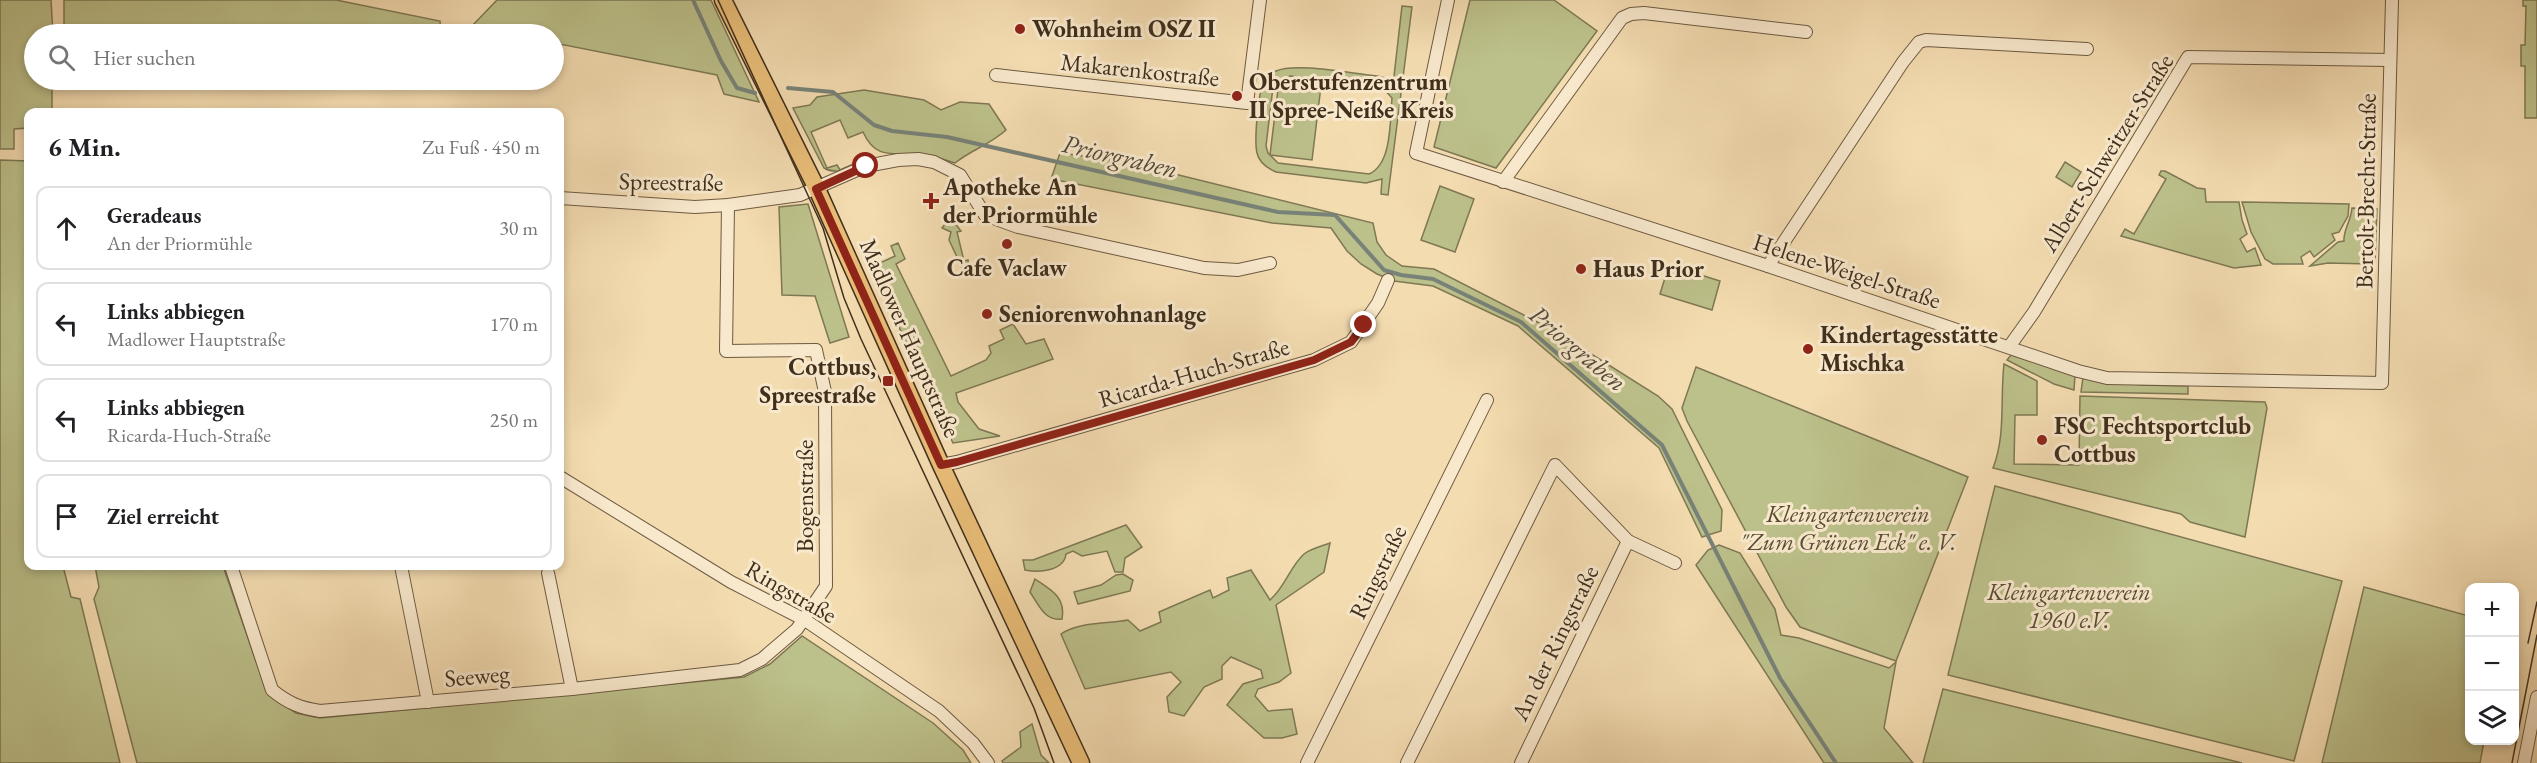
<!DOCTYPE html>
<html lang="de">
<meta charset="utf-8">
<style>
:root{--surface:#fff;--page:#f6f6f6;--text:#202124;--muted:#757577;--line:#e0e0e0}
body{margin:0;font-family:"EB Garamond",serif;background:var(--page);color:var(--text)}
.controls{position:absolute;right:18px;bottom:18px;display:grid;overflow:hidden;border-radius:12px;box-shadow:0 3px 9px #0003}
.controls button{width:54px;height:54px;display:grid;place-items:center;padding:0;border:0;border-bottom:2px solid var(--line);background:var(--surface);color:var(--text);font:30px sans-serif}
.stop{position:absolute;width:18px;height:18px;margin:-14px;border:4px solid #8f2418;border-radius:50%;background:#fff}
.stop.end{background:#8f2418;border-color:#fff;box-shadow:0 2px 6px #0008}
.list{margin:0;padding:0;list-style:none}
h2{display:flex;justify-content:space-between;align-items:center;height:78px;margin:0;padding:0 24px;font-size:26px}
h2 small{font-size:20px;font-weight:400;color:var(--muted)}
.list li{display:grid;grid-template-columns:39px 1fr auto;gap:18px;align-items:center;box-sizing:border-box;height:84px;margin:0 12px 12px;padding:0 12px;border:2px solid var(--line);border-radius:12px}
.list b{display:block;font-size:22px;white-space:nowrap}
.list p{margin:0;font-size:20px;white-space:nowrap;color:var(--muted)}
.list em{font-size:20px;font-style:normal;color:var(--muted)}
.icon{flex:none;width:33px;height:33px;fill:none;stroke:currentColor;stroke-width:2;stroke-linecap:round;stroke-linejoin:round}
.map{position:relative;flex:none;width:2537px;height:763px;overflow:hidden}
.search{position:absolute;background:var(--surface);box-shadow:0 3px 9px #0003;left:24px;top:24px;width:540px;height:66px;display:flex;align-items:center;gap:15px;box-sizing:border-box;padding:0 21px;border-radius:33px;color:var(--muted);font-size:22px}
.panel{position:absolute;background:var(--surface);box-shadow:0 3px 9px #0003;left:24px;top:108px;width:540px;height:462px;border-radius:12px}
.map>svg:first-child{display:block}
.green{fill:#bcc08a;stroke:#7e7854;stroke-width:1.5;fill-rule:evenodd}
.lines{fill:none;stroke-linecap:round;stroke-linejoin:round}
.stream{stroke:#788278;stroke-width:4}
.minor-casing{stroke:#6d5a42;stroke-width:14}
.major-casing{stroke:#402f1d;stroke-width:19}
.minor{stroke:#f8e8cc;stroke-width:12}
.major{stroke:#eabe78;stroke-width:16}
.tram{stroke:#402f1d;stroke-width:1.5}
.route{stroke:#8f2418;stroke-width:8}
.poi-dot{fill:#8f2418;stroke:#f8e8cc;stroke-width:2}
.labels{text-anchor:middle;stroke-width:6;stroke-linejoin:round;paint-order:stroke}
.poi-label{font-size:24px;font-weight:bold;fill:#402f1d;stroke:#f8e8cc;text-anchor:start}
.street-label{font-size:24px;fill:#402f1d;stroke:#f8e8cc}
.park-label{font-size:24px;font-style:italic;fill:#594c33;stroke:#f8e8cc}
.water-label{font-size:26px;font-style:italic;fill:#534b3b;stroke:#f8e8cc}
</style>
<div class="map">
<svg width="2537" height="763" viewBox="0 0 2537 763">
<rect width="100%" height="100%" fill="#f4dcb1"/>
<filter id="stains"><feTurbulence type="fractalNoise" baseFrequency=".00333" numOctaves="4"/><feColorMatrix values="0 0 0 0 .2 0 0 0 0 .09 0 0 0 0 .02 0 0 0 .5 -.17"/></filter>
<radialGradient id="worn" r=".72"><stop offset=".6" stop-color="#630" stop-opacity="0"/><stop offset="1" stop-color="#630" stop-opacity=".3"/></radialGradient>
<g class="green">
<path d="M0,0H51L53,34H34V80H52V112H28V128L14,129V149H0Z"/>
<path d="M64,0H336L440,21L441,34H129L64,26Z"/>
<path d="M497,0H711L759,102L724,94L717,75L554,43V34H509L471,27Z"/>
<path d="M1470,0H1554L1597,31L1496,168L1434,147Z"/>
<path d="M2523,0H2537V118H2525V66H2521V45H2525L2526,6H2523Z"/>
<path d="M1402,6L1412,7L1388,195L1381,194L1382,179L1366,183L1276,172C1267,168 1259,163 1257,153C1254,140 1258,96 1263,84C1266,78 1270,73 1276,71C1296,62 1353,74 1377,76L1385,78L1393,85ZM1290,76L1382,87L1392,98C1390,121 1392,164 1369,174L1278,163L1268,153L1266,146L1273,87L1279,81L1270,155L1312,160L1321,86L1279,81Z"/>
<path d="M864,90L924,100L941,110L960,102L989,104L1006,130C991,144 971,150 955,163C943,159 931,155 918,154C894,152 876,161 863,132L848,138L840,120L811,132L827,168L837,165L840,170L858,162L863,154L873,158C858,164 839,177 824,168L793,108L810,105L817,97Z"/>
<path d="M1060,153L1122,161L1373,223L1377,242L1386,255L1402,266L1434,269L1526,316L1558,333L1658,396L1672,409L1722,510L1721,531L1702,537L1659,448L1518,326L1433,286L1394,281L1377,274L1361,264L1347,251L1331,228L1272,223L1051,179Z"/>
<path d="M0,160L28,161V393L25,398L28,414V566H63L71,597L80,599L120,763H0Z"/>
<path d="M2065,162L2081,172L2072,187L2056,177Z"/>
<path d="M2161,171H2165L2197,188L2205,189L2206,202H2239L2242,220L2247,234L2240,239L2247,252L2255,248L2261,265L2234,268L2121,236L2125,229L2134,234L2166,179L2159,175Z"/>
<path d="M1440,186L1474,199L1455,252L1421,240Z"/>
<path d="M2242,202L2349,204L2348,216L2339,232L2332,234L2335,240L2314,257L2310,251L2301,257L2303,264H2273L2265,259L2251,232Z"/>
<path d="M808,204L849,337L830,343L815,296L782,295L779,207Z"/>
<path d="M2352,208L2377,209L2375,262L2371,264L2328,263L2310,266L2338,242L2344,241C2343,230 2351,221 2352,208Z"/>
<path d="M954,222L961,231L957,232L964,261L968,260L969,269L965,274L949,240L951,232L942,228L946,223Z"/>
<path d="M898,243L905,259L896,264L951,376L986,360L991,353L989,346L1004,339L1000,330L1013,324L1026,344L1044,339L1053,359L956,393L958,402L979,429L1000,436L953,443L871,267L895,256L891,246Z"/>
<path d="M1669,265L1720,281L1712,310L1660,294Z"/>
<path d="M2011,355L2075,375L2074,390L2054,384L2007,360Z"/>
<path d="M2004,364L2037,381V415H2015L2014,464L2079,465L2080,396L2265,402L2267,408L2245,537L2190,522L2181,514L1993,468C2006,435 2000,399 2004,364Z"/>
<path d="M1696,367L1968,477L1896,661L1800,627L1786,607L1687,421L1682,408Z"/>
<path d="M2083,377L2141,385L2188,386V394L2081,392Z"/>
<path d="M1995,486L2342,581L2294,761L1948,675Z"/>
<path d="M1126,525L1142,547L1125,558L1123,572H1115L1107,551L1082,556L1073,551L1066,554C1064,571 1039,573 1025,570L1023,560H1033Z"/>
<path d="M1330,543L1324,572L1276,605L1291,673L1279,682L1258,689L1255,696L1268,711L1292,709L1297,734L1282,738H1264L1227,705L1243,684L1263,678L1261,670L1231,657L1222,666V679L1204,687L1184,716L1169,712L1167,697L1181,682L1171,672L1085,689L1061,634C1078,622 1107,624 1128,620L1140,631L1161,622L1159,612L1210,590L1213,598L1229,590L1227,578L1251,570L1270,600C1286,586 1289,568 1304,554C1310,549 1322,546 1330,543Z"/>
<path d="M1719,545L1740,553L1775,609L1781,635L1799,638L1889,668L1896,662L1884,728L1913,763H1824L1696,565L1708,550Z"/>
<path d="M95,566H223L267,693L296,713L320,718L744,677L770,664L802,636L933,723L963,750L971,763H137L94,599L99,587Z"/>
<path d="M1123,574L1133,580L1130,591L1078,604L1074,592L1101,585L1116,575Z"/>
<path d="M1035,579C1051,590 1066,597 1062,619C1045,622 1038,604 1030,592Z"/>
<path d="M2364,587L2469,616L2470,740L2484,741L2480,763H2322Z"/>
<path d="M1943,689L2242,763H1923Z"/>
<path d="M1032,724L1041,755L1049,763H1003L1002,761L1021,747L1020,732Z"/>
</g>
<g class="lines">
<g class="stream">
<path d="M693,0L721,61L737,88L755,93"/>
<path d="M788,88L833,92L874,125L892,131L947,137L1278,212L1335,215L1384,270L1401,275L1433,279L1521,322L1662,445L1780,678L1836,763"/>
</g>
<defs>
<g id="minor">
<path d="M1448,0L1416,153L1768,266L2078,371L2107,378L2382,383L2392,0"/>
<path d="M996,75L1247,103L1260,0"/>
<path d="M1503,182L1622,18L1631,14L1644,13L1806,32"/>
<path d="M560,198L695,207L728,205L800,195L866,166L898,160L918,159L934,162L960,175L985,215L1018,227L1204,268L1238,270L1270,263"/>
<path d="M1768,266L1903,62L1919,42L1926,40L2087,49"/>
<path d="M2009,347L2034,312L2188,57L2390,60"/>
<path d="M941,465L957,462L1314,360L1351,342L1378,303L1388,280"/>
<path d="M560,477L731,582L805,620L939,711L973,743L988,763"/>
<path d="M231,566L272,690C288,703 300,708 320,711L572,689L740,670L762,659L797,629L826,586L825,392L816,350L726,351L728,205"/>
<path d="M401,566L428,702"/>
<path d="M548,573L572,689"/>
<path d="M1307,763L1487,400"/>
<path d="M1407,763L1555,465L1628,541"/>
<path d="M1521,763L1628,541L1675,563"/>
<path d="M2524,763L2537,697"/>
</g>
<path id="major" d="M723,0L817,189L941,465L1081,763"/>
</defs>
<use href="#minor" class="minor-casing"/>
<use href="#major" class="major-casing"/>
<use href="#minor" class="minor"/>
<use href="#major" class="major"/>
<g class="tram">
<path d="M718,0L823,228L844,298L861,339L1034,708L1054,763"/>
<path d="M2528,643L2537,602"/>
<path d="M2512,763L2537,635"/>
</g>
</g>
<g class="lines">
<path class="route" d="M866,166L816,189L941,465L957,462L1314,360L1351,342L1364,325"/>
</g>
<g class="poi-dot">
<circle cx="1020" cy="29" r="6"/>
<circle cx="1237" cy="96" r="6"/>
<path d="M928 192h6v6h6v6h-6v6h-6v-6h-6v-6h6z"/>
<circle cx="1007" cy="244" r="6"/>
<circle cx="1581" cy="269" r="6"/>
<circle cx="987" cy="314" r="6"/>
<circle cx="1808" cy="349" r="6"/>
<rect x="882" y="375" width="12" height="12" rx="3"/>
<circle cx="2042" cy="440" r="6"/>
</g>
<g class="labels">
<g class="poi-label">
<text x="1032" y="37">Wohnheim OSZ II</text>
<text x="1249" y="90">Oberstufenzentrum<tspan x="1249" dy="28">II Spree-Neiße Kreis</tspan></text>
<text x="943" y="195">Apotheke An<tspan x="943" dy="28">der Priormühle</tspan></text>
<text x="1007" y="276" text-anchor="middle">Cafe Vaclaw</text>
<text x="1593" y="277">Haus Prior</text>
<text x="999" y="322">Seniorenwohnanlage</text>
<text x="1820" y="343">Kindertagesstätte<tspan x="1820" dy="28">Mischka</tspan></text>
<text x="876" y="375" text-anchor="end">Cottbus,<tspan x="876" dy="28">Spreestraße</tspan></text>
<text x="2054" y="434">FSC Fechtsportclub<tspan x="2054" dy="28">Cottbus</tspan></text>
</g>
<g class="street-label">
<text transform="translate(1140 70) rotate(6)" y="8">Makarenkostraße</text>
<text transform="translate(2107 153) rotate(-58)" y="8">Albert-Schweitzer-Straße</text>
<text transform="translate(671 182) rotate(1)" y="8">Spreestraße</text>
<text transform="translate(2366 191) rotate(-89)" y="8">Bertolt-Brecht-Straße</text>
<text transform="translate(1847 271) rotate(18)" y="8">Helene-Weigel-Straße</text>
<text transform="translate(910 338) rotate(66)" y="8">Madlower Hauptstraße</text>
<text transform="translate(1194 373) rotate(-16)" y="8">Ricarda-Huch-Straße</text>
<text transform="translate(805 496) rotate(-90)" y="8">Bogenstraße</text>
<text transform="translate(1378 572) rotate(-64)" y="8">Ringstraße</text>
<text transform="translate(791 592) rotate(30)" y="8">Ringstraße</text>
<text transform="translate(1555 643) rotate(-64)" y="8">An der Ringstraße</text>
<text transform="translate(477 676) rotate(-5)" y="8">Seeweg</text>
</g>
<g class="park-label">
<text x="1848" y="522">Kleingartenverein<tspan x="1848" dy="28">"Zum Grünen Eck" e. V.</tspan></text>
<text x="2069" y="600">Kleingartenverein<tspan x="2069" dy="28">1960 e.V.</tspan></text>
</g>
<g class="water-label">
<text transform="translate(1120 156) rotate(13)" y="9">Priorgraben</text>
<text transform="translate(1578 348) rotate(40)" y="9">Priorgraben</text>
</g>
</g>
<rect width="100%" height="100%" filter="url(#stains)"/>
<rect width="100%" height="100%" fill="url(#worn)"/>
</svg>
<div class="controls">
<button>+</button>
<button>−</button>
<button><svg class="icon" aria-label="layers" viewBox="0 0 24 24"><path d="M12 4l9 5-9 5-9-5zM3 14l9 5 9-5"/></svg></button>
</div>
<div class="stop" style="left:866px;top:166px"></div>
<div class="stop end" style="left:1364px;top:325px"></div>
<div class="search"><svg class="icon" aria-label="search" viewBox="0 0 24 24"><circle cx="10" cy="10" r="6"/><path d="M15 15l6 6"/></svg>Hier suchen</div>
<section class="panel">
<h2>6 Min.<small>Zu Fuß · 450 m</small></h2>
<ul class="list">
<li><svg class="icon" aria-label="ahead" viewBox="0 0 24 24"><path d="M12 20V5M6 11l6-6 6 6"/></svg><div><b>Geradeaus</b><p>An der Priormühle</p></div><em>30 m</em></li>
<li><svg class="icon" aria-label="left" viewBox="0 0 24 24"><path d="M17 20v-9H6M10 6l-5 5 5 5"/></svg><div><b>Links abbiegen</b><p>Madlower Hauptstraße</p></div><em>170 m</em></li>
<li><svg class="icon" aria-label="left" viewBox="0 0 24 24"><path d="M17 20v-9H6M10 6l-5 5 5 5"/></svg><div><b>Links abbiegen</b><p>Ricarda-Huch-Straße</p></div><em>250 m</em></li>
<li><svg class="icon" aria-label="arrive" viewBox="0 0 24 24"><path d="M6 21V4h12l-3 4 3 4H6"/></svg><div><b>Ziel erreicht</b></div></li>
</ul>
</section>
</div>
